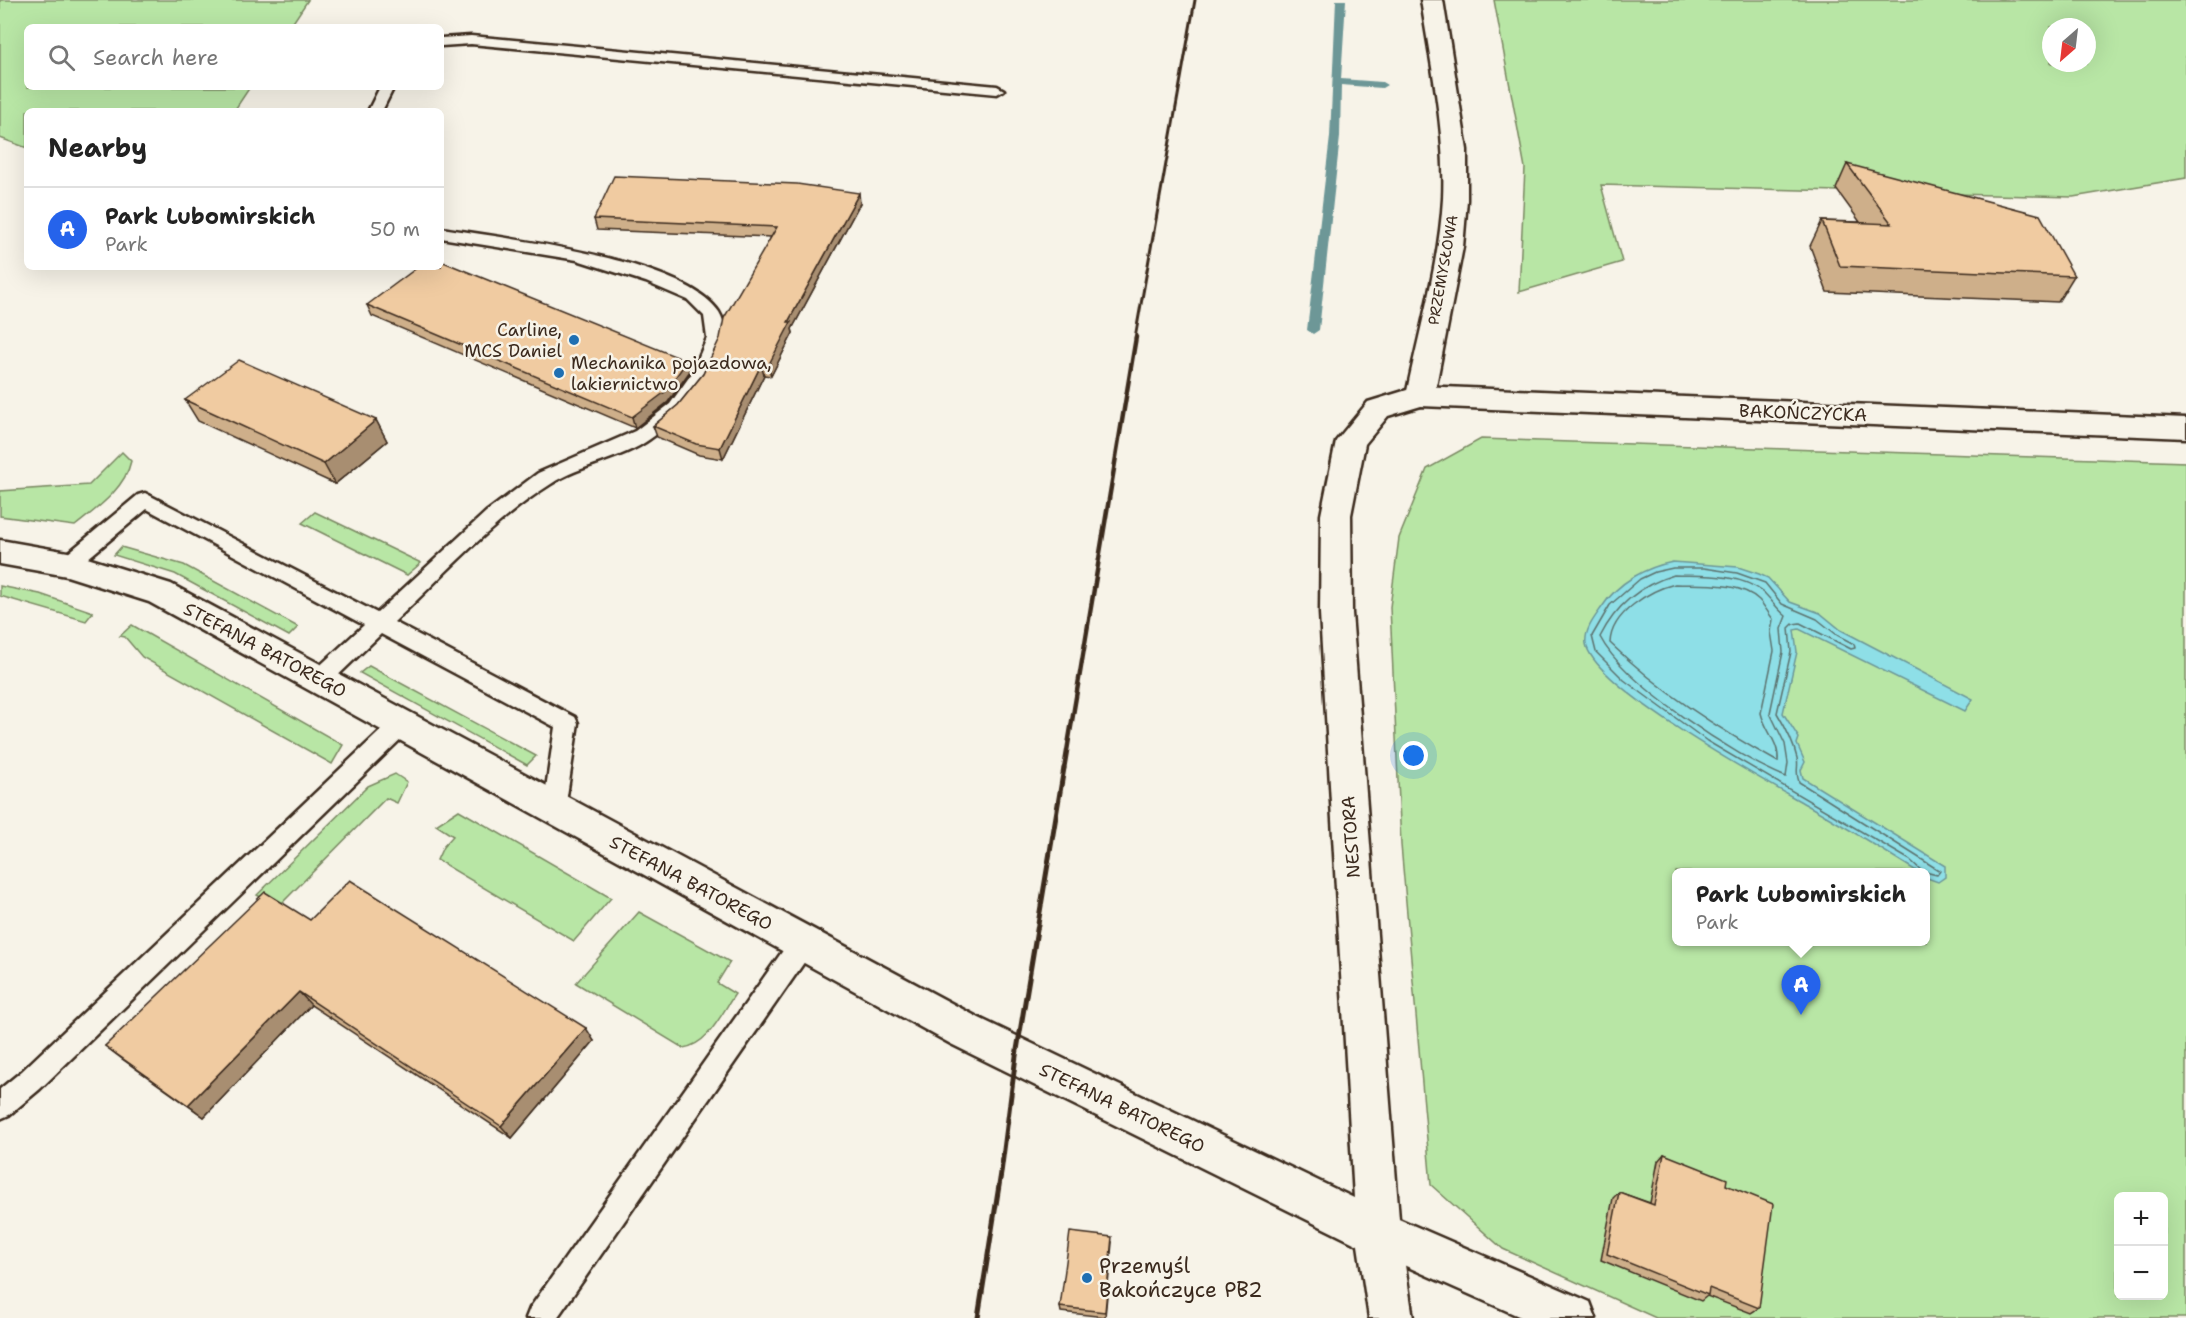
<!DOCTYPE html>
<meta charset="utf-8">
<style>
:root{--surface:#fff;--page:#f2f2f2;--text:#222;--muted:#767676;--line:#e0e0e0;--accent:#2563eb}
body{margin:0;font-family:"Shantell Sans",sans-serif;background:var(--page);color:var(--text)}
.controls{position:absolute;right:18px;bottom:18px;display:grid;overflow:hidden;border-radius:9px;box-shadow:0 6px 24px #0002}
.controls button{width:54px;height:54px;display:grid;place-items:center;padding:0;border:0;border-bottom:2px solid var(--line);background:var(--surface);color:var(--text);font:30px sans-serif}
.compass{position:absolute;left:2042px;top:18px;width:54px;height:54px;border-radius:50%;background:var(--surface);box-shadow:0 6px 24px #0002;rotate:208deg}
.you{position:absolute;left:1414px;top:756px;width:21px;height:21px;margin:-15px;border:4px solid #fff;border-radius:50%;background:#1a73e8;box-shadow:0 0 0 9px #1a73e833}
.badge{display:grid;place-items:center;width:39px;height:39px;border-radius:50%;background:var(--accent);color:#fff;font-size:20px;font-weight:700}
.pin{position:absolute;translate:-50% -50px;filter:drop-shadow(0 2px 3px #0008)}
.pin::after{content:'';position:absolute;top:32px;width:21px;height:18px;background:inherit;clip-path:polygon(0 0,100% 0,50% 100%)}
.popup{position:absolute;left:1672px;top:868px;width:258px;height:78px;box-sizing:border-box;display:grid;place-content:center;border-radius:9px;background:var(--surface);filter:drop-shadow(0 2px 4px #0005);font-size:20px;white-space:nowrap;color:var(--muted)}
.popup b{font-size:22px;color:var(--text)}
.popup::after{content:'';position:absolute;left:50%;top:100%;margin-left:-12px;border:12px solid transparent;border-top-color:var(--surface)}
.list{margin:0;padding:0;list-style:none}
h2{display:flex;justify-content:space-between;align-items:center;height:78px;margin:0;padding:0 24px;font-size:26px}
h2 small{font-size:20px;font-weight:400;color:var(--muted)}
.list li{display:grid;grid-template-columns:39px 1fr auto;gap:18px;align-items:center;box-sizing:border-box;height:84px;padding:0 24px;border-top:2px solid var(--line)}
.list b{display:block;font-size:22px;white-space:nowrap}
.list p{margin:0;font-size:20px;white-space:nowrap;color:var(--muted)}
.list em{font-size:20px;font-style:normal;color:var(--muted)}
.icon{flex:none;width:33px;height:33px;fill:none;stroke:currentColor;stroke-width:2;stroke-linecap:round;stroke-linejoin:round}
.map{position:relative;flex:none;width:2186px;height:1318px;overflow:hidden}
.search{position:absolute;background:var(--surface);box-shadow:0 6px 24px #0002;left:24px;top:24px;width:420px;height:66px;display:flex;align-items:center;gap:15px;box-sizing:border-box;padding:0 21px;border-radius:9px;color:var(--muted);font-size:22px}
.panel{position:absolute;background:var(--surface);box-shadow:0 6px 24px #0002;left:24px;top:108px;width:420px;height:162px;border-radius:9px}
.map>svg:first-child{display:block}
.green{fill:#b8e6a5;stroke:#7a8862;stroke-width:1.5;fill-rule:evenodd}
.water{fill:#8edfe7;stroke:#6d9797;stroke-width:1.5}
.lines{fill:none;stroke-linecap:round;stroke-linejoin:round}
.shore{stroke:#5c726e;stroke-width:1.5}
.stream{fill:#6d9797;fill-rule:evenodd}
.lane-casing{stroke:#3b2a1e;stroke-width:5}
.street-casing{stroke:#3b2a1e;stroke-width:5}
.secondary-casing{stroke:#3b2a1e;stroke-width:5}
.lane{fill:#f7f3e8;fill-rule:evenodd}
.street{fill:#f7f3e8;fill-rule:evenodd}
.secondary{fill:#f7f3e8;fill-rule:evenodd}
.rail-far2{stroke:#3b2a1e;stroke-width:3}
.rail-far1{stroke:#3b2a1e;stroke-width:4.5}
.rail{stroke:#3b2a1e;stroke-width:5}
.wall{fill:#ceaf8a;stroke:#3b2a1e;stroke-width:1.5}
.shaded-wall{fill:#a88e71;stroke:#3b2a1e;stroke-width:1.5}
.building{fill:#f0cba1;stroke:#3b2a1e;stroke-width:1.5}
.poi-dot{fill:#1f6fb2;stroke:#f7f3e8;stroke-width:2}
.labels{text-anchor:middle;stroke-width:5;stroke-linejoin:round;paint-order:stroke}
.far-street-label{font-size:15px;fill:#3b2a1e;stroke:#f7f3e8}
.poi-label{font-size:18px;fill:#3b2a1e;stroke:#f7f3e8;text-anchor:end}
.street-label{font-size:18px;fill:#3b2a1e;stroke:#f7f3e8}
.near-poi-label{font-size:21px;fill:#3b2a1e;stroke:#f7f3e8;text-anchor:start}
</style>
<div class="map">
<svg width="2186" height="1318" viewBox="0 0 2186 1318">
<rect width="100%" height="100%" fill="#f7f3e8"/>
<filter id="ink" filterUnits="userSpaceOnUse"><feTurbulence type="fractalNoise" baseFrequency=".0167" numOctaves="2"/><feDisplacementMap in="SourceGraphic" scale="12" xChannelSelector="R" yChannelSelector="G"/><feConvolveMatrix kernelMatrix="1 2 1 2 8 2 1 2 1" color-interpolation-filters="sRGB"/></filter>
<g filter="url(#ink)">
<g class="green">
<path d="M0,0H308L290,27H27V87H250L234,111H27V148L0,138Z"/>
<path d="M1494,0H2186V178L2073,197L1601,185L1622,262L1519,292L1525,168ZM2051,27H2087V63H2051Z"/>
<path d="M1481,439L2186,462V1318H1656L1503,1249L1431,1185L1401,845L1390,607L1399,538L1427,469ZM1676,872H1926V942H1676ZM2118,1196H2164V1296H2118Z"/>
<path d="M122,452L131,461C125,489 96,509 75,526L0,516V491L89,485Z"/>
<path d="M315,512L421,563L407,575L302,523Z"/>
<path d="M121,547L184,565L298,627L289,636L175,574L114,555Z"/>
<path d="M0,586L40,594L93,612L86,621L0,596Z"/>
<path d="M132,625L343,745L332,764L142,657L125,637L120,636Z"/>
<path d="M369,666L536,756L527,765L360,673Z"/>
<path d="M395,774L407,782L397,803L386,798L278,907L257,895L368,786Z"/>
<path d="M459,810L611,898L574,941L437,860L443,847L453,836L436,825Z"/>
<path d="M639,912L730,962L717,983L735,994C721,1014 709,1044 683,1048L576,983Z"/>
</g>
<path class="water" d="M1673,562L1738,567L1759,574L1768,578L1790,602L1820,613L1841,630L1973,699L1965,711L1799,629L1794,630L1797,652L1783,713L1799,738L1797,744L1805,762L1801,770L1803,778L1945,866V877L1938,882L1927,878L1926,872H1918C1881,849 1843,825 1805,804C1763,780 1595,688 1586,644C1584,630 1595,617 1602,607C1618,582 1646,567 1673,562Z"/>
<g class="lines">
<g class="shore">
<path d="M1674,575C1702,576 1740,573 1763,592C1771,599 1777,609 1786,616L1781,629L1783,652L1770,713L1785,744L1788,763L1786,777C1736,757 1624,684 1600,637C1616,605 1640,585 1674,575Z"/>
<path d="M1675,584C1700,585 1739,581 1759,600C1764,605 1768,613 1773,619L1771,632L1774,651L1761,713C1765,731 1780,743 1778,762C1717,728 1661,692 1610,643C1611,613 1650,590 1675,584Z"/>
<path d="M1923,872L1910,860L1707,741L1624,680L1596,652L1592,636L1610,605L1640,579L1655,572L1673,568H1704L1737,573L1765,583L1782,604L1817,619L1837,635L1854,644L1855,648L1851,649L1800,623L1793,624L1789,628L1791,652L1777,713C1786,728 1793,741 1797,758C1799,767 1795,772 1799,782L1940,871L1937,875L1925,872"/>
</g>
<path class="stream" d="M1336,0H1346L1341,79L1382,82L1387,85L1382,88L1341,85L1340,137L1319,330L1313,334L1307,330L1330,137Z"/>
<defs>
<g id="lane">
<path d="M471,36L997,86L1004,90L997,94L471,44L441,46V38Z"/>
<path d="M380,87H394L382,111H368Z"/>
<path d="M441,228C504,238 684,259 719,312C729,328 722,345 716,360C702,392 679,419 650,439C623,459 579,465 551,484C492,521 444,575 394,622L575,717L578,723L565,809L562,816L554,819L546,816L543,809L555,727L381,634L328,685L320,687L312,685L309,679L312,673L364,625L147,509L75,569L68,571L61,569L58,564L61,559L138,495L145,493L377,613L486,512L538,473L635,431L670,404L692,373L707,338L704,316L688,300L646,282L577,260L441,238Z"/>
<path d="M402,715L410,718L413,724L410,730L40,1089L9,1115L0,1119V1089L22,1071L394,718Z"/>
<path d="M803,932L812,935L815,943L812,951L557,1318H526L530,1308L794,935Z"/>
</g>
<g id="street">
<path d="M1421,0H1443L1467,150V200L1463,247L1434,396L1430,403L1420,406L1410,403L1406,396C1419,331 1439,265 1443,199C1446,133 1431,66 1421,0Z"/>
<path d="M1378,1210L1590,1302L1596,1318H1523L1363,1247L1356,1232L1363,1217Z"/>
</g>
<path id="secondary" d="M1420,386L2186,418V438L1421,406L1388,416L1365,444L1351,515L1352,613L1400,1232L1413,1318H1369L1358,1245L951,1044L149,602L67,576L0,564V540L68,552L171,584L979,1018L1354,1198L1320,613L1321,515L1336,441L1368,402Z"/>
</defs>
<use href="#lane" class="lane-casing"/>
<use href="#street" class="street-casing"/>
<use href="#secondary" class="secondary-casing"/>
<use href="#lane" class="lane"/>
<use href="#street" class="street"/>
<use href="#secondary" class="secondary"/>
<path class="rail-far2" d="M1135,338L1195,0"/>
<path class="rail-far1" d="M1064,769L1136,337"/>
<path class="rail" d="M978,1318L1001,1173L1016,1056L1064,768"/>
</g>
<g class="wall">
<path d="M1847,164L2074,276L2058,302L1827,292L1810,246L1822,221L1860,222L1836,189Z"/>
<path d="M860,203L792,329L793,333L771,376L764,375L723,459L699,455L657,437L653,426L678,405L703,374L771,237L597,230L594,219Z"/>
<path d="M367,305L687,361L690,371L668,402L635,428L372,316Z"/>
<path d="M185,400L376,420L387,441L335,484L198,421Z"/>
<path d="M310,920L594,1041L512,1138L311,1005L204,1117L122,1059L105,1046Z"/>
<path d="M1664,1154L1726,1185L1759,1308L1751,1313L1707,1296L1701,1301L1601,1260L1613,1198L1619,1192L1650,1203L1658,1161Z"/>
<path d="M1112,1243L1105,1317L1061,1312L1060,1307Z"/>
</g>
<g class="shaded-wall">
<path d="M859,193L860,203L792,329L793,333L771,376L768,366L788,322Z"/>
<path d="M687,361L690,371L668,402L635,428L632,417Z"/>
<path d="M761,365L764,375L723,459L720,448Z"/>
<path d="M376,420L387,441L335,484L324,464Z"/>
<path d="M299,992L311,1005L204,1117L188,1105Z"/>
<path d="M586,1028L594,1041L512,1138L501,1126Z"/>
</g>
<g class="building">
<path d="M1847,164L2040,215L2074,276L1840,266L1822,221L1892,224Z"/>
<path d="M614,176L797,184L859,193L788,322H791L768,366L761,365L720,448L696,444L653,426L678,405L703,374L720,338L724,318L777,227L594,219Z"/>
<path d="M441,261L687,361L665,392L632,417L367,305L418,267H441Z"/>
<path d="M239,360L376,420L324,464L185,400Z"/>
<path d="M350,880L586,1028L501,1126L299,992L188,1105L105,1046L265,892L310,920Z"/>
<path d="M1664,1154L1727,1179L1726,1185L1773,1204L1759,1308L1709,1288L1708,1295L1607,1254L1619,1192L1654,1205Z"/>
<path d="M1070,1232L1112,1237L1105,1312L1060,1307Z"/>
</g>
</g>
<g class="poi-dot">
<circle cx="574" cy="340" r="6"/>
<circle cx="559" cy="373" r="6"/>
<circle cx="1087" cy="1278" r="6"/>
</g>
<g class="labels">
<g class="far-street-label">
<text transform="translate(1443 270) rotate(-80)" y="5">PRZEMYSŁOWA</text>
</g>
<g class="poi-label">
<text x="562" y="336">Carline,<tspan x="562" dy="21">MCS Daniel</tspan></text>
<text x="571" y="369" text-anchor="start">Mechanika pojazdowa,<tspan x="571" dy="21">lakiernictwo</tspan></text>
</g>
<g class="street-label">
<text transform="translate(1803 413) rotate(2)" y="6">BAKOŃCZYCKA</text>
<text transform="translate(265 650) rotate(28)" y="6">STEFANA BATOREGO</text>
<text transform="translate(1351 837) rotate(-94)" y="6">NESTORA</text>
<text transform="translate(691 883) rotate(28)" y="6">STEFANA BATOREGO</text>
<text transform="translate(1122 1108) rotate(26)" y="6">STEFANA BATOREGO</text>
</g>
<g class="near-poi-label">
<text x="1099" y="1273">Przemyśl<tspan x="1099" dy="24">Bakończyce PB2</tspan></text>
</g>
</g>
</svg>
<div class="controls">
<button>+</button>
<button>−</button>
</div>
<svg class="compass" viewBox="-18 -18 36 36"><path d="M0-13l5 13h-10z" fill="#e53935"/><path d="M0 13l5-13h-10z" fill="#767676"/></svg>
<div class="you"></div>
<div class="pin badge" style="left:1801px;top:1015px">A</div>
<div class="popup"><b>Park Lubomirskich</b>Park</div>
<div class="search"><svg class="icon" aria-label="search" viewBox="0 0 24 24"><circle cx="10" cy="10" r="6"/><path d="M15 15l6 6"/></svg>Search here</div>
<section class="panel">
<h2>Nearby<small></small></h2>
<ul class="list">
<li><span class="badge">A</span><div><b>Park Lubomirskich</b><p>Park</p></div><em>50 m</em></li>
</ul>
</section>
</div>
